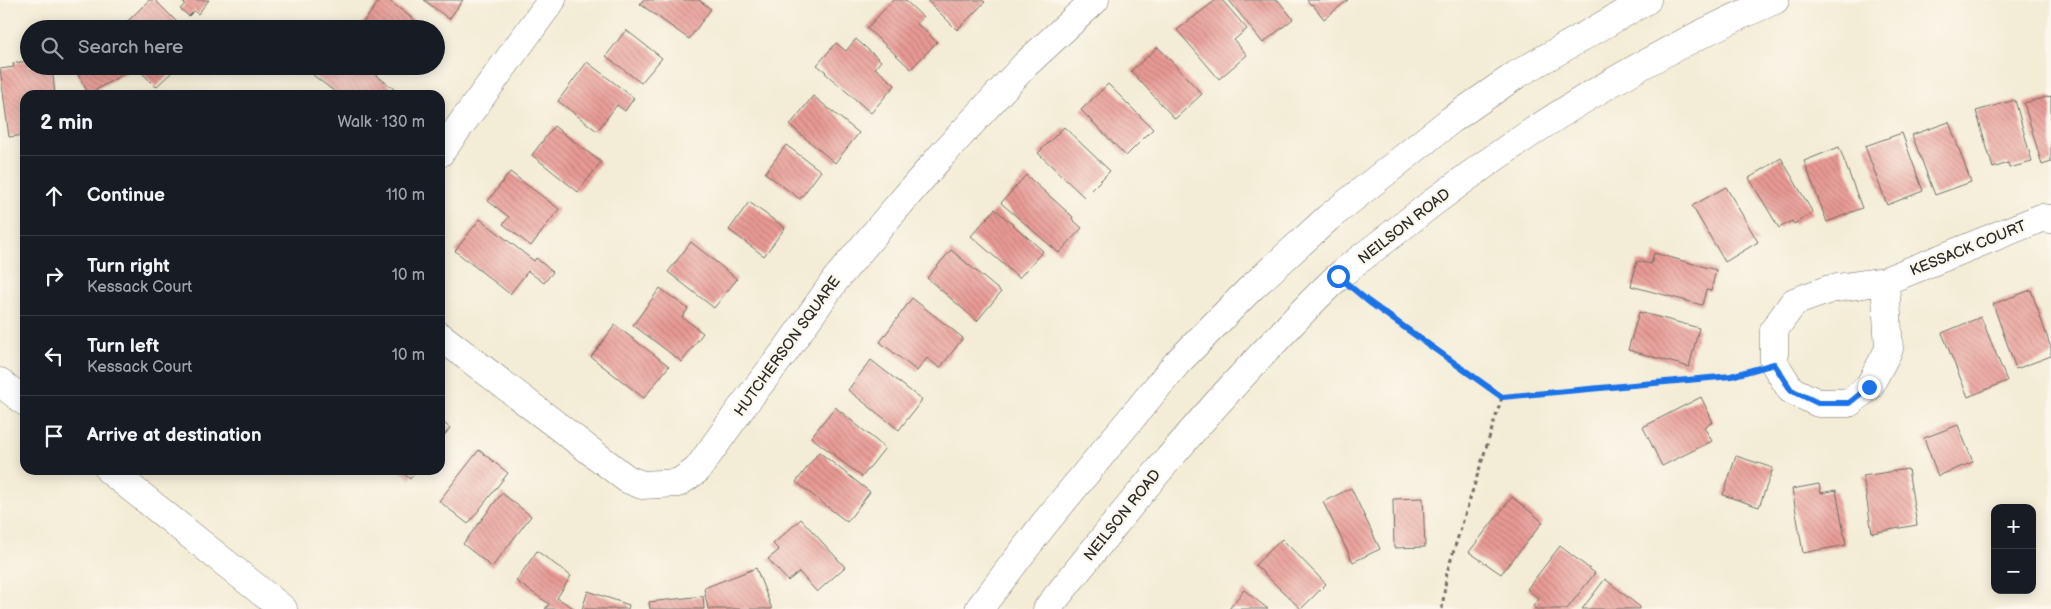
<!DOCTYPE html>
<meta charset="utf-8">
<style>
:root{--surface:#171b24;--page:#20242c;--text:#f1f3f6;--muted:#9ea1a6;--line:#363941}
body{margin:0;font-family:"Balsamiq Sans",sans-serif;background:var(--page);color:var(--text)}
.controls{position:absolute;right:15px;bottom:15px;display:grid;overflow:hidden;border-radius:10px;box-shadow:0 2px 12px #0003}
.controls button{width:45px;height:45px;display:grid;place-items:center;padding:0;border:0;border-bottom:1px solid var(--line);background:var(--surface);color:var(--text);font:25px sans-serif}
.stop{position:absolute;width:15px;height:15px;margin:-11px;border:4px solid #1a73e8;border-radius:50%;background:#fff}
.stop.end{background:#1a73e8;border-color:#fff;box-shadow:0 1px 5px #0008}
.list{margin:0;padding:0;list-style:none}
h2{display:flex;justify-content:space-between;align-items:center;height:65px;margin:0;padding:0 20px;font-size:21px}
h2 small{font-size:16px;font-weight:400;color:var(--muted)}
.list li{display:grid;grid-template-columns:32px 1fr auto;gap:15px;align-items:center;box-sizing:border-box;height:80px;padding:0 20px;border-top:1px solid var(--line)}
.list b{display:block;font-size:19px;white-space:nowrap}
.list p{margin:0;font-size:16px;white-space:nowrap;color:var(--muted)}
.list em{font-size:16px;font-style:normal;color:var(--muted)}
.icon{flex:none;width:28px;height:28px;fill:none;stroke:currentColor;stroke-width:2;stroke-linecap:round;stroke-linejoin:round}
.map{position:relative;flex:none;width:2051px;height:609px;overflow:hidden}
.search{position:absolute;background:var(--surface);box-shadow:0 2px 12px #0003;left:20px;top:20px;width:425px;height:55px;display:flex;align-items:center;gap:12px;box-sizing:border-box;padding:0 18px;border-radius:28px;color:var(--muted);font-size:19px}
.panel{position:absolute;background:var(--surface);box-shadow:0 2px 12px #0003;left:20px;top:90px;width:425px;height:385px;border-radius:15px}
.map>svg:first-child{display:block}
.building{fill:url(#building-back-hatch)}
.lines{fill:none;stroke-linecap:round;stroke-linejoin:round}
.minor-casing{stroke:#716f67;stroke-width:29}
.major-casing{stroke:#716f67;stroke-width:29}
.path{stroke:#716f67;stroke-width:3;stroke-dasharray:4 4;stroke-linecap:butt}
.minor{stroke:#fff;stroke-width:28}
.major{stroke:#fff;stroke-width:28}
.route{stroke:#1a73e8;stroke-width:6}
.labels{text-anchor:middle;stroke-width:4.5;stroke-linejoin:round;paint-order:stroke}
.street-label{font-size:15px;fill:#2b2b2b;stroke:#fbf7ec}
</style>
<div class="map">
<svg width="2051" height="609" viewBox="0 0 2051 609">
<defs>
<pattern id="building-back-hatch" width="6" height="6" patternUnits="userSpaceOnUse" patternTransform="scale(1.25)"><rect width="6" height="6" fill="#e99a94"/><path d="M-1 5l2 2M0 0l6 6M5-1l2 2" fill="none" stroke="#bd7e79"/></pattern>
</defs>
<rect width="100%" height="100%" fill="#fbf7ec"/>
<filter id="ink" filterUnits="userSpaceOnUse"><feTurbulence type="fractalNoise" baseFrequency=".02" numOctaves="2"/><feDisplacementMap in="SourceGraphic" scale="10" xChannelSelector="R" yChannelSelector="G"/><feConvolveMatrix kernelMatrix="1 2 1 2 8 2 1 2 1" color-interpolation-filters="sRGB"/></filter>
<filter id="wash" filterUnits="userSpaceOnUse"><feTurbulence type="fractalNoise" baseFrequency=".0096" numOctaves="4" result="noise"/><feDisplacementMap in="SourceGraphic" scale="20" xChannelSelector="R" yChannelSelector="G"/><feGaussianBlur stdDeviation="1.12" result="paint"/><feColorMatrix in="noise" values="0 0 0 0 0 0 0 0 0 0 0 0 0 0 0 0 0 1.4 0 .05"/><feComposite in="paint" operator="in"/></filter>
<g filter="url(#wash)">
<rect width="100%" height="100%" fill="#f3ecd6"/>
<g id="blocks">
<g class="building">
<path d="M149,0H155L178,23L172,29H124L122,27Z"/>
<path d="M181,0H209L198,14L194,11L189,16L180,9L185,4Z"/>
<path d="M380,0H388L426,29H365L361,25Z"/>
<path d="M424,0H463L449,19Z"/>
<path d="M643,0H699L711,9L689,39L640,4Z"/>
<path d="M893,0H905L923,17L917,24L937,42L911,69L867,28Z"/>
<path d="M927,0H982L985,2L957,30Z"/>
<path d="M1216,0H1222L1247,29L1234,40L1247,55L1219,79L1177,30Z"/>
<path d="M1229,0H1278L1293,19L1263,43Z"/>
<path d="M1307,0H1348L1324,19L1312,4L1311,5Z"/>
<path d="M626,30L662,58L641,83L606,56Z"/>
<path d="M856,39L881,61L875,68L895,85L871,113L825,73L826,72L817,65L836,43L846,51Z"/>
<path d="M1158,47L1202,94L1175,119L1131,71Z"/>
<path d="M29,61V66H52L55,95H25V135L9,137L0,69L14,67L13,63Z"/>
<path d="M587,62L634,98L625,111L617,105L597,131L558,101Z"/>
<path d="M73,66H123L127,72L89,94Z"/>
<path d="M135,66H166L172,72L156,87Z"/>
<path d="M320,66H364L394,89L389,95H339L313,75Z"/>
<path d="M1108,84L1153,129L1126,156L1081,110Z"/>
<path d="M813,96L859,133L835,163L790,125Z"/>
<path d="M2051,96V162L2042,165L2024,103Z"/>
<path d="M2015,100L2032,162L2009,168L2008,163L1993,168L1976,111Z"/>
<path d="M1949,122L1971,182L1935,195L1912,135Z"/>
<path d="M554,126L601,162L578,192L532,155Z"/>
<path d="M1064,127L1110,171L1084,197L1038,153Z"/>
<path d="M1902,133L1923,191L1887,205L1865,146Z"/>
<path d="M786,145L821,171L800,199L765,173Z"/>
<path d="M1839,147L1862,208L1827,222L1804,161Z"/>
<path d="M1781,158L1813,213L1794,224L1792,221L1779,228L1749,178Z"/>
<path d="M510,172L559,209L531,246L503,224L509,217L488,201Z"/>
<path d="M1026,175L1073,217L1072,219L1082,228L1059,253L1001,203Z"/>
<path d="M1726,187L1758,242L1725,262L1692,206Z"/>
<path d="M749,202L785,228L764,256L729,230Z"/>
<path d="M995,209L1043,251L1019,278L971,236Z"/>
<path d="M480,219L534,261L536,258L553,272L544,283L528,271L510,294L455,251Z"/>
<path d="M691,242L737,279L714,308L668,272Z"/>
<path d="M951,250L1001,292L977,321L927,278Z"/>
<path d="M1654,253L1716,270L1711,291L1706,290L1702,305L1631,286L1637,261L1651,264Z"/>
<path d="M660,288L688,309L682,317L703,333L682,362L633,325Z"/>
<path d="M2031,290L2051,348V356L2016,369L1993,304Z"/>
<path d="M912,298L963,338L940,368L927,358L917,371L880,342Z"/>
<path d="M1639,312L1699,328L1689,367L1628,350Z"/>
<path d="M1981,317L2007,381L1968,397L1942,333Z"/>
<path d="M615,325L669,366L644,398L591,357Z"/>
<path d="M871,360L922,400L899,430L848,390Z"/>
<path d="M1701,397L1713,422L1704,427L1712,441L1662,466L1643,427Z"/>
<path d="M835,407L885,448L862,477L811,437Z"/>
<path d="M440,420L450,428L440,441Z"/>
<path d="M1958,425L1973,462L1938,476L1924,438Z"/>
<path d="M479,450L508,473L468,524L439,501Z"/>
<path d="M819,452L870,492L847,522L796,482Z"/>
<path d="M1736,456L1773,468L1759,507L1723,495Z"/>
<path d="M1908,469L1917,525L1872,533L1863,476Z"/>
<path d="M399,470H417L410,479Z"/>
<path d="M1819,484L1821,493L1836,490L1846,545L1803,553L1792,489Z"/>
<path d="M1351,488L1380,549L1353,562L1323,502Z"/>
<path d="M502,493L531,516L492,567L463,544Z"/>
<path d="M1512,497L1543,522L1501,574L1469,552Z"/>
<path d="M1423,498L1425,547L1394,548L1393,499Z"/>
<path d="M801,519L845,567L817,592L799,572L788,581L768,559L779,550L773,544Z"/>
<path d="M1282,539L1326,584L1301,609L1255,565Z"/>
<path d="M1560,546L1595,573L1567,609H1536L1533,606L1539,599L1527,589Z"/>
<path d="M537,551L571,576L557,598L575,609H545L549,604L516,581Z"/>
<path d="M756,568L772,609H708L704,588Z"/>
<path d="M1605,579L1640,607L1639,609H1582Z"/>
<path d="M1244,590L1268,609H1229Z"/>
<path d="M588,591L629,605L628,609H582Z"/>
<path d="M703,596L704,609H650L649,602Z"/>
</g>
</g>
</g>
<g filter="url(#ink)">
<use href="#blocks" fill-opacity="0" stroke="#716f67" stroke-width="1"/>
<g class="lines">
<defs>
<g id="minor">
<path d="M440,153L552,0"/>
<path d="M1885,281L1889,349L1869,387L1849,403H1818L1791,390L1774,363V330L1794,302L1830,289L1885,281L2041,218L2051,219"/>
<path d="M440,336L627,479L642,485L678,483L697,470L742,407L786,350L836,279L885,221L940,157L1026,64L1095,0"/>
</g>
<g id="major">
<path d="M0,382L25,402"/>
<path d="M109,470L283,609"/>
<path d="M979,609L1044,524L1177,363L1250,289L1328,218L1451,120L1516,75L1647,0"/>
<path d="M1047,609C1120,517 1193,425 1275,341C1296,319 1317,295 1340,275C1360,258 1383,242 1404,225C1518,135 1641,57 1775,0"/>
</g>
</defs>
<use href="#minor" class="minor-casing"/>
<use href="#major" class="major-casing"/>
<g class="path">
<path d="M1362,296L1502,397L1731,376L1746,372"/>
<path d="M1442,609L1447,572L1502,397"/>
</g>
<use href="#minor" class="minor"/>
<use href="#major" class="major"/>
</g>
</g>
<g class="lines" filter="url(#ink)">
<path class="route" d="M1338,276L1369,302L1502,397L1731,376L1774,364L1791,390L1818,403H1849L1869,387"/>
</g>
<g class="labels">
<g class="street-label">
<text transform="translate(1404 226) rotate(-38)" y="5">NEILSON ROAD</text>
<text transform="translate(1968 248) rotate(-22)" y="5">KESSACK COURT</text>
<text transform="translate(787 346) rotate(-54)" y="5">HUTCHERSON SQUARE</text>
<text transform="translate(1122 515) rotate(-51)" y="5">NEILSON ROAD</text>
</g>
</g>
</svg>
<div class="controls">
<button>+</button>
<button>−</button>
</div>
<div class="stop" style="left:1338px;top:276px"></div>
<div class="stop end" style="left:1869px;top:387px"></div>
<div class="search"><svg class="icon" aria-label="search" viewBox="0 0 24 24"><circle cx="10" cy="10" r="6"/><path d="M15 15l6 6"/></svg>Search here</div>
<section class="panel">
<h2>2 min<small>Walk · 130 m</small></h2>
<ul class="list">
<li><svg class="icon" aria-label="ahead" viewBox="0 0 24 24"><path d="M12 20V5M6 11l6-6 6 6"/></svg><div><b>Continue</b></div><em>110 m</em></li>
<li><svg class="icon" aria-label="right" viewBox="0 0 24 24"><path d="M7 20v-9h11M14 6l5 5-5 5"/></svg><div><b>Turn right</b><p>Kessack Court</p></div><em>10 m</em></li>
<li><svg class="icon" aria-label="left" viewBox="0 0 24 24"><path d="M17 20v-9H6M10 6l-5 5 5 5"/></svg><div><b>Turn left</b><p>Kessack Court</p></div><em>10 m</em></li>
<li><svg class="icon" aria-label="arrive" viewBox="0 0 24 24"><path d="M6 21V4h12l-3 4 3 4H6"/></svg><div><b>Arrive at destination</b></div></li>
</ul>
</section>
</div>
